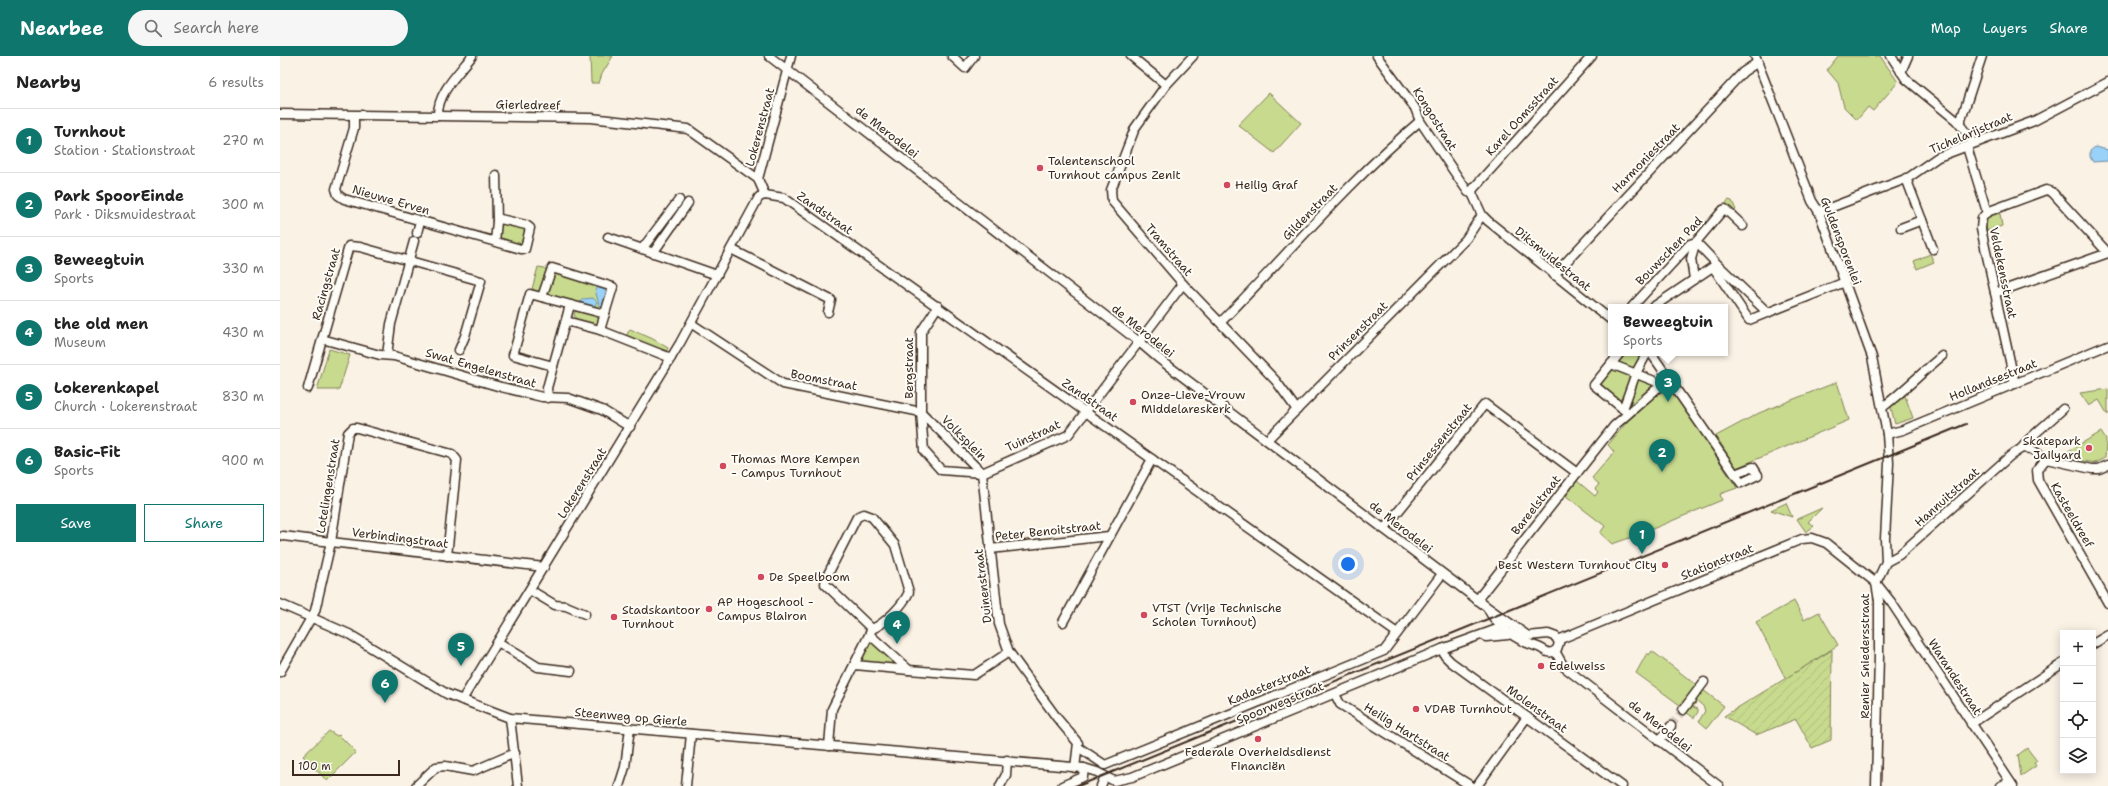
<!DOCTYPE html>
<meta charset="utf-8">
<style>
:root{--surface:#fff;--page:#f6f6f6;--text:#222;--muted:#767676;--line:#e0e0e0;--accent:#0f766e}
body{margin:0;font-family:"Shantell Sans",sans-serif;background:var(--page);color:var(--text)}
.controls{position:absolute;right:12px;bottom:12px;display:grid;overflow:hidden;border-radius:0px;box-shadow:0 2px 10px #0003}
.controls button{width:36px;height:36px;display:grid;place-items:center;padding:0;border:0;border-bottom:1px solid var(--line);background:var(--surface);color:var(--text);font:20px sans-serif}
.scale{position:absolute;left:12px;bottom:10px;width:108px;box-sizing:border-box;padding-left:4px;border:2px solid #3b2a1e;border-top:0;font-size:11px;line-height:14px;white-space:nowrap;color:#3b2a1e;-webkit-text-stroke:3px #fdfcf7;paint-order:stroke}
.you{position:absolute;left:1068px;top:508px;width:14px;height:14px;margin:-10px;border:3px solid #fff;border-radius:50%;background:#1a73e8;box-shadow:0 0 0 6px #1a73e833}
.badge{display:grid;place-items:center;width:26px;height:26px;border-radius:50%;background:var(--accent);color:#fff;font-size:13px;font-weight:700}
.pin{position:absolute;translate:-50% -33px;filter:drop-shadow(0 1px 2px #0008)}
.pin::after{content:'';position:absolute;top:21px;width:14px;height:12px;background:inherit;clip-path:polygon(0 0,100% 0,50% 100%)}
.popup{position:absolute;left:1328px;top:248px;width:120px;height:52px;box-sizing:border-box;display:grid;place-content:center;border-radius:0px;background:var(--surface);filter:drop-shadow(0 1px 3px #0005);font-size:13px;white-space:nowrap;color:var(--muted)}
.popup b{font-size:15px;color:var(--text)}
.popup::after{content:'';position:absolute;left:50%;top:100%;margin-left:-8px;border:8px solid transparent;border-top-color:var(--surface)}
.list{margin:0;padding:0;list-style:none}
h2{display:flex;justify-content:space-between;align-items:center;height:52px;margin:0;padding:0 16px;font-size:17px}
h2 small{font-size:13px;font-weight:400;color:var(--muted)}
.list li{display:grid;grid-template-columns:26px 1fr auto;gap:12px;align-items:center;box-sizing:border-box;height:64px;padding:0 16px;border-top:1px solid var(--line)}
.list b{display:block;font-size:15px;white-space:nowrap}
.list p{margin:0;font-size:13px;white-space:nowrap;color:var(--muted)}
.list em{font-size:13px;font-style:normal;color:var(--muted)}
.actions{display:flex;gap:8px;padding:12px 16px}
.actions a{flex:1;padding:9px 0;border:1px solid var(--accent);border-radius:0px;text-align:center;font-size:14px;color:var(--accent)}
.actions .main{background:var(--accent);color:#fff}
.icon{flex:none;width:22px;height:22px;fill:none;stroke:currentColor;stroke-width:2;stroke-linecap:round;stroke-linejoin:round}
.map{position:relative;flex:none;width:1828px;height:730px;overflow:hidden}
header{display:flex;align-items:center;gap:24px;box-sizing:border-box;height:56px;padding:0 20px;background:var(--accent);color:#fff}
header strong{font-size:19px}
nav{display:flex;gap:22px;margin-inline-start:auto;font-size:14px}
.search{width:280px;height:36px;background:var(--page);display:flex;align-items:center;gap:10px;box-sizing:border-box;padding:0 14px;border-radius:22px;color:var(--muted);font-size:15px}
main{display:flex}
aside{flex:1;background:var(--surface)}
.map>svg:first-child{display:block}
.green{fill:#c7da8e;stroke:#818256}
.garden{fill:url(#garden-furrows);stroke:#818256}
.water{fill:#99d1f8;stroke:#738ea1}
.lines{fill:none;stroke-linecap:round;stroke-linejoin:round}
.minor-tunnel{stroke:#d5cabe;stroke-width:8;stroke-dasharray:8 4;stroke-linecap:butt}
.minor-casing{stroke:#3b2a1e;stroke-width:11}
.minor{stroke:#fdfcf7;stroke-width:8}
.rail{stroke:#3b2a1e;stroke-width:2}
.poi-dot{fill:#d1495b;stroke:#fdfcf7;stroke-width:1.5}
.labels{text-anchor:middle;stroke-width:4;stroke-linejoin:round;paint-order:stroke}
.street-label{font-size:12px;fill:#3b2a1e;stroke:#fdfcf7}
.poi-label{font-size:12px;fill:#3b2a1e;stroke:#fdfcf7;text-anchor:start}
</style>
<header>
<strong>Nearbee</strong>
<div class="search"><svg class="icon" aria-label="search" viewBox="0 0 24 24"><circle cx="10" cy="10" r="6"/><path d="M15 15l6 6"/></svg>Search here</div>
<nav><a>Map</a><a>Layers</a><a>Share</a></nav>
</header>
<main>
<aside>
<h2>Nearby<small>6 results</small></h2>
<ul class="list">
<li><span class="badge">1</span><div><b>Turnhout</b><p>Station · Stationstraat</p></div><em>270 m</em></li>
<li><span class="badge">2</span><div><b>Park SpoorEinde</b><p>Park · Diksmuidestraat</p></div><em>300 m</em></li>
<li><span class="badge">3</span><div><b>Beweegtuin</b><p>Sports</p></div><em>330 m</em></li>
<li><span class="badge">4</span><div><b>the old men</b><p>Museum</p></div><em>430 m</em></li>
<li><span class="badge">5</span><div><b>Lokerenkapel</b><p>Church · Lokerenstraat</p></div><em>830 m</em></li>
<li><span class="badge">6</span><div><b>Basic-Fit</b><p>Sports</p></div><em>900 m</em></li>
</ul>
<div class="actions"><a class="main">Save</a><a>Share</a></div>
</aside>
<div class="map">
<svg width="1828" height="730" viewBox="0 0 1828 730">
<defs>
<pattern id="garden-furrows" width="10" height="10" patternUnits="userSpaceOnUse"><rect width="10" height="10" fill="#c7da8e"/><path d="M-1 1l2-2M0 10L10 0M9 11l2-2" fill="none" stroke="#acbb7a"/></pattern>
</defs>
<rect width="100%" height="100%" fill="#fbf2e6"/>
<filter id="ink" filterUnits="userSpaceOnUse"><feTurbulence type="fractalNoise" baseFrequency=".025" numOctaves="2"/><feDisplacementMap in="SourceGraphic" scale="8" xChannelSelector="R" yChannelSelector="G"/><feConvolveMatrix kernelMatrix="1 2 1 2 8 2 1 2 1" color-interpolation-filters="sRGB"/></filter>
<g filter="url(#ink)">
<g class="green">
<path d="M310,0H333L322,18L319,27H311Z"/>
<path d="M1558,0H1600L1618,26L1593,55L1588,51L1577,64L1564,51L1558,27L1547,14Z"/>
<path d="M989,37L1021,67L994,97L958,69Z"/>
<path d="M1448,144L1452,145L1456,154L1453,156L1445,150Z"/>
<path d="M1717,156L1720,158L1722,170L1707,175L1706,170H1704L1707,162Z"/>
<path d="M217,165L246,169L245,193L215,186Z"/>
<path d="M1650,198L1654,206L1637,213L1634,205Z"/>
<path d="M258,211L265,212L267,215L263,223L261,236H259L252,233Z"/>
<path d="M275,217L326,231L328,234L325,250L322,254L269,240L267,236Z"/>
<path d="M297,253L320,261L319,267L316,269L296,264L294,258Z"/>
<path d="M350,273L373,283L388,292L385,298L345,282Z"/>
<path d="M49,293L70,299L59,334H37Z"/>
<path d="M1343,297H1360L1362,299L1354,312L1335,308Z"/>
<path d="M1332,311L1352,319L1342,349L1318,329Z"/>
<path d="M1359,322L1376,328L1348,354L1345,351Z"/>
<path d="M1557,326L1569,364L1456,412L1436,380L1479,357Z"/>
<path d="M1384,331H1391L1457,432L1440,438L1442,444L1358,479L1332,488L1320,477L1325,470L1286,440L1297,425L1315,440L1318,436L1315,433L1319,428L1312,422L1334,396L1328,389L1346,367Z"/>
<path d="M1828,333V359L1819,344L1809,350L1800,337Z"/>
<path d="M1624,337L1633,362L1615,368L1610,348Z"/>
<path d="M1821,376L1826,384L1825,402L1816,407L1778,401Z"/>
<path d="M1506,447L1512,461L1491,454Z"/>
<path d="M1542,452L1528,466L1534,470L1526,476L1517,463Z"/>
<path d="M1514,545L1524,564L1539,556L1558,589L1506,623L1476,566Z"/>
<path d="M590,582L622,611L577,608Z"/>
<path d="M1372,595L1444,650L1427,672L1419,665L1425,655L1423,650L1417,645L1413,651L1418,653V656L1414,662L1403,654L1404,652L1356,617L1367,597L1369,599Z"/>
<path d="M49,675L57,680L59,679L76,696L47,725L23,700Z"/>
<path d="M1747,692L1757,705L1754,707L1756,710L1741,720L1738,699Z"/>
</g>
<path class="garden" d="M1552,594L1551,684L1532,692L1516,663L1476,679L1444,660Z"/>
<g class="water">
<path d="M1815,91L1828,94V105L1813,106L1810,101V95Z"/>
<path d="M319,230L325,232L328,236L323,251L319,249L315,233Z"/>
<path d="M313,242L317,246L314,251L301,248L300,246L303,243Z"/>
</g>
<g class="lines">
<path class="minor-tunnel" d="M1391,670L1403,654"/>
<defs>
<g id="minor">
<path d="M489,0L858,285L878,302L1207,551L1248,580L1268,578L1276,581L1279,587L1277,593C1268,601 1265,593 1258,591C1238,585 1216,571 1207,551"/>
<path d="M672,0L685,12L694,0"/>
<path d="M851,0L886,29"/>
<path d="M913,0L886,29L855,72L831,134L832,145L903,228L996,325L1017,354"/>
<path d="M1097,0L1135,52L1140,65L1177,120L1188,136L1192,137"/>
<path d="M1475,0L1532,145L1539,156L1592,301L1607,378L1609,407L1605,483L1606,506L1596,527L1599,545V599L1596,730"/>
<path d="M1611,0L1626,23L1677,65L1694,87"/>
<path d="M1621,16L1628,0"/>
<path d="M0,58L311,62L391,71L408,73L478,123"/>
<path d="M74,60V72L56,133L58,139L64,143L241,193H245L250,172L246,169L220,163L217,165L215,186"/>
<path d="M158,60C157,37 178,18 192,0"/>
<path d="M1677,65L1681,64L1702,0"/>
<path d="M1687,91L1707,156L1702,162L1701,173L1735,328"/>
<path d="M216,119L217,165"/>
<path d="M1626,122L1653,193"/>
<path d="M1192,137L1202,159L1208,165L1331,264"/>
<path d="M1192,137L1193,133L1312,0"/>
<path d="M485,139L504,142L1117,577"/>
<path d="M1539,156L1628,122L1658,101L1754,65L1828,26"/>
<path d="M1707,156L1766,134L1772,136L1828,197"/>
<path d="M1621,172L1642,164"/>
<path d="M137,177L140,165"/>
<path d="M328,181L437,219"/>
<path d="M362,193L399,144"/>
<path d="M451,193L551,244L548,256"/>
<path d="M373,197L408,147"/>
<path d="M1433,211L1469,264L1565,226"/>
<path d="M1274,219L1463,16L1478,6"/>
<path d="M1414,223L1411,203L1416,186L1437,208"/>
<path d="M1715,237L1828,197"/>
<path d="M262,241L272,212L333,231L320,274"/>
<path d="M658,250L641,276V356L644,395L661,414L702,417L788,379L903,228"/>
<path d="M1352,251L1410,188L1416,186L1443,154L1445,153L1463,170"/>
<path d="M1373,251L1437,208L1488,257"/>
<path d="M286,265L320,274L391,302"/>
<path d="M941,266C1007,199 1068,126 1140,65"/>
<path d="M412,268L503,328L641,356"/>
<path d="M42,283L100,299L114,300L221,331L262,341L288,342L322,354L350,371"/>
<path d="M1340,297L1314,329L1348,357"/>
<path d="M1371,297L1461,427L1478,419L1473,411L1455,418"/>
<path d="M107,299L111,268L134,185"/>
<path d="M1331,308L1382,328"/>
<path d="M273,310L233,299L250,238L325,258"/>
<path d="M28,332L69,190L80,191L201,225L185,280L179,294"/>
<path d="M268,342L267,332L290,249"/>
<path d="M1603,351C1624,335 1641,317 1662,300"/>
<path d="M1343,353L1356,317L1367,297"/>
<path d="M641,356L702,417"/>
<path d="M1607,378L1623,374L1828,289"/>
<path d="M987,384L1186,183L1202,159"/>
<path d="M1742,392L1748,384L1783,353"/>
<path d="M1766,403L1757,414L1758,424L1828,547"/>
<path d="M702,417L719,568L729,596L777,662L798,687L795,712"/>
<path d="M1104,473L1205,348L1297,417"/>
<path d="M3,480L51,486L68,377L73,372H77L172,398L177,404L167,500"/>
<path d="M710,493L829,480"/>
<path d="M1606,506L1619,499L1730,400L1742,392L1751,393L1766,403L1812,413H1819L1828,409"/>
<path d="M250,534L275,549L286,550L305,558"/>
<path d="M1197,544L1334,370L1389,322"/>
<path d="M0,548L69,578L167,638L230,662L804,712L817,716L834,725L852,721L1162,593L1231,568"/>
<path d="M783,566L872,403"/>
<path d="M590,579L629,614L694,619L729,596"/>
<path d="M1206,581L1228,579L1231,577"/>
<path d="M1278,584L1522,483L1532,482L1546,487L1596,527L1611,546L1733,730"/>
<path d="M218,586L258,611L291,615"/>
<path d="M1813,588L1828,579"/>
<path d="M1162,593L1165,600L1171,606L1342,730"/>
<path d="M1275,595L1284,611L1439,730"/>
<path d="M575,609L629,614"/>
<path d="M0,616L35,555L51,486L264,511"/>
<path d="M1055,638L1060,648L1191,730"/>
<path d="M182,644L400,287L479,141L485,139L478,123L511,0"/>
<path d="M1403,654L1424,626"/>
<path d="M230,662L238,730"/>
<path d="M1691,668L1783,607"/>
<path d="M1379,685L1391,670"/>
<path d="M549,690L552,653L592,573C606,567 623,549 629,536L615,489L592,461L584,458L577,461L546,522L545,528L592,573"/>
<path d="M798,691L825,709L1104,595L1162,518"/>
<path d="M136,730L156,711L165,710L193,715L235,697"/>
<path d="M339,730L345,711L350,672"/>
<path d="M406,730L411,678"/>
<path d="M720,730L726,719L727,704"/>
<path d="M782,730L803,721L804,712"/>
<path d="M821,730L825,720"/>
<path d="M1197,730L1247,661"/>
<path d="M1720,730L1730,726"/>
</g>
</defs>
<use href="#minor" class="minor-casing"/>
<use href="#minor" class="minor"/>
<path class="rail" d="M798,730L1686,368"/>
</g>
</g>
<g class="poi-dot">
<circle cx="760" cy="112" r="4"/>
<circle cx="947" cy="129" r="4"/>
<circle cx="853" cy="346" r="4"/>
<circle cx="1809" cy="392" r="4"/>
<circle cx="443" cy="410" r="4"/>
<circle cx="1385" cy="509" r="4"/>
<circle cx="481" cy="521" r="4"/>
<circle cx="429" cy="553" r="4"/>
<circle cx="864" cy="559" r="4"/>
<circle cx="334" cy="561" r="4"/>
<circle cx="1261" cy="610" r="4"/>
<circle cx="1136" cy="653" r="4"/>
<circle cx="978" cy="683" r="4"/>
</g>
<g class="labels">
<g class="street-label">
<text transform="translate(248 49) rotate(1)" y="4">Gierledreef</text>
<text transform="translate(1242 60) rotate(-48)" y="4">Karel Oomsstraat</text>
<text transform="translate(1155 63) rotate(58)" y="4">Kongostraat</text>
<text transform="translate(480 71) rotate(-75)" y="4">Lokerenstraat</text>
<text transform="translate(607 76) rotate(38)" y="4">de Merodelei</text>
<text transform="translate(1691 77) rotate(-23)" y="4">Tichelarijstraat</text>
<text transform="translate(1366 102) rotate(-46)" y="4">Harmoniestraat</text>
<text transform="translate(111 144) rotate(16)" y="4">Nieuwe Erven</text>
<text transform="translate(1030 156) rotate(-46)" y="4">Gildenstraat</text>
<text transform="translate(545 157) rotate(35)" y="4">Zandstraat</text>
<text transform="translate(1561 185) rotate(69)" y="4">Guldensporenlei</text>
<text transform="translate(889 194) rotate(49)" y="4">Tramstraat</text>
<text transform="translate(1389 195) rotate(-46)" y="4">Bouwschen Pad</text>
<text transform="translate(1273 203) rotate(39)" y="4">Diksmuidestraat</text>
<text transform="translate(1723 217) rotate(78)" y="4">Veldekensstraat</text>
<text transform="translate(46 228) rotate(-74)" y="4">Racingstraat</text>
<text transform="translate(863 275) rotate(39)" y="4">de Merodelei</text>
<text transform="translate(1078 275) rotate(-45)" y="4">Prinsenstraat</text>
<text transform="translate(201 312) rotate(16)" y="4">Swat Engelenstraat</text>
<text transform="translate(629 312) rotate(-90)" y="4">Bergstraat</text>
<text transform="translate(544 324) rotate(11)" y="4">Boomstraat</text>
<text transform="translate(1713 324) rotate(-22)" y="4">Hollandsestraat</text>
<text transform="translate(810 344) rotate(35)" y="4">Zandstraat</text>
<text transform="translate(753 380) rotate(-25)" y="4">Tuinstraat</text>
<text transform="translate(684 382) rotate(45)" y="4">Volksplein</text>
<text transform="translate(1159 386) rotate(-51)" y="4">Prinsessenstraat</text>
<text transform="translate(302 427) rotate(-58)" y="4">Lokerenstraat</text>
<text transform="translate(48 430) rotate(-81)" y="4">Lotelingenstraat</text>
<text transform="translate(1667 441) rotate(-42)" y="4">Hannuitstraat</text>
<text transform="translate(1256 449) rotate(-52)" y="4">Bareelstraat</text>
<text transform="translate(1792 459) rotate(60)" y="4">Kasteeldreef</text>
<text transform="translate(1121 471) rotate(38)" y="4">de Merodelei</text>
<text transform="translate(768 475) rotate(-6)" y="4">Peter Benoitstraat</text>
<text transform="translate(120 482) rotate(7)" y="4">Verbindingstraat</text>
<text transform="translate(1437 506) rotate(-22)" y="4">Stationstraat</text>
<text transform="translate(703 530) rotate(-97)" y="4">Duinenstraat</text>
<text transform="translate(1585 600) rotate(-90)" y="4">Renier Sniedersstraat</text>
<text transform="translate(1675 621) rotate(57)" y="4">Warandestraat</text>
<text transform="translate(989 629) rotate(-22)" y="4">Kadasterstraat</text>
<text transform="translate(1000 647) rotate(-22)" y="4">Spoorwegstraat</text>
<text transform="translate(1257 653) rotate(36)" y="4">Molenstraat</text>
<text transform="translate(351 661) rotate(5)" y="4">Steenweg op Gierle</text>
<text transform="translate(1380 670) rotate(38)" y="4">de Merodelei</text>
<text transform="translate(1127 676) rotate(32)" y="4">Heilig Hartstraat</text>
</g>
<g class="poi-label">
<text x="768" y="109">Talentenschool<tspan x="768" dy="14">Turnhout campus Zenit</tspan></text>
<text x="955" y="133">Heilig Graf</text>
<text x="861" y="343">Onze-Lieve-Vrouw<tspan x="861" dy="14">Middelareskerk</tspan></text>
<text x="1801" y="389" text-anchor="end">Skatepark<tspan x="1801" dy="14">Jailyard</tspan></text>
<text x="451" y="407">Thomas More Kempen<tspan x="451" dy="14">- Campus Turnhout</tspan></text>
<text x="1377" y="513" text-anchor="end">Best Western Turnhout City</text>
<text x="489" y="525">De Speelboom</text>
<text x="437" y="550">AP Hogeschool -<tspan x="437" dy="14">Campus Blairon</tspan></text>
<text x="872" y="556">VTST (Vrije Technische<tspan x="872" dy="14">Scholen Turnhout)</tspan></text>
<text x="342" y="558">Stadskantoor<tspan x="342" dy="14">Turnhout</tspan></text>
<text x="1269" y="614">Edelweiss</text>
<text x="1144" y="657">VDAB Turnhout</text>
<text x="978" y="700" text-anchor="middle">Federale Overheidsdienst<tspan x="978" dy="14">Financiën</tspan></text>
</g>
</g>
</svg>
<div class="controls">
<button>+</button>
<button>−</button>
<button><svg class="icon" aria-label="locate" viewBox="0 0 24 24"><circle cx="12" cy="12" r="6"/><path d="M12 2v4M12 18v4M2 12h4M18 12h4"/></svg></button>
<button><svg class="icon" aria-label="layers" viewBox="0 0 24 24"><path d="M12 4l9 5-9 5-9-5zM3 14l9 5 9-5"/></svg></button>
</div>
<div class="scale">100 m</div>
<div class="you"></div>
<div class="pin badge" style="left:1362px;top:498px">1</div>
<div class="pin badge" style="left:1382px;top:416px">2</div>
<div class="pin badge" style="left:1388px;top:346px">3</div>
<div class="popup"><b>Beweegtuin</b>Sports</div>
<div class="pin badge" style="left:617px;top:588px">4</div>
<div class="pin badge" style="left:181px;top:610px">5</div>
<div class="pin badge" style="left:105px;top:647px">6</div>
</div>
</main>
